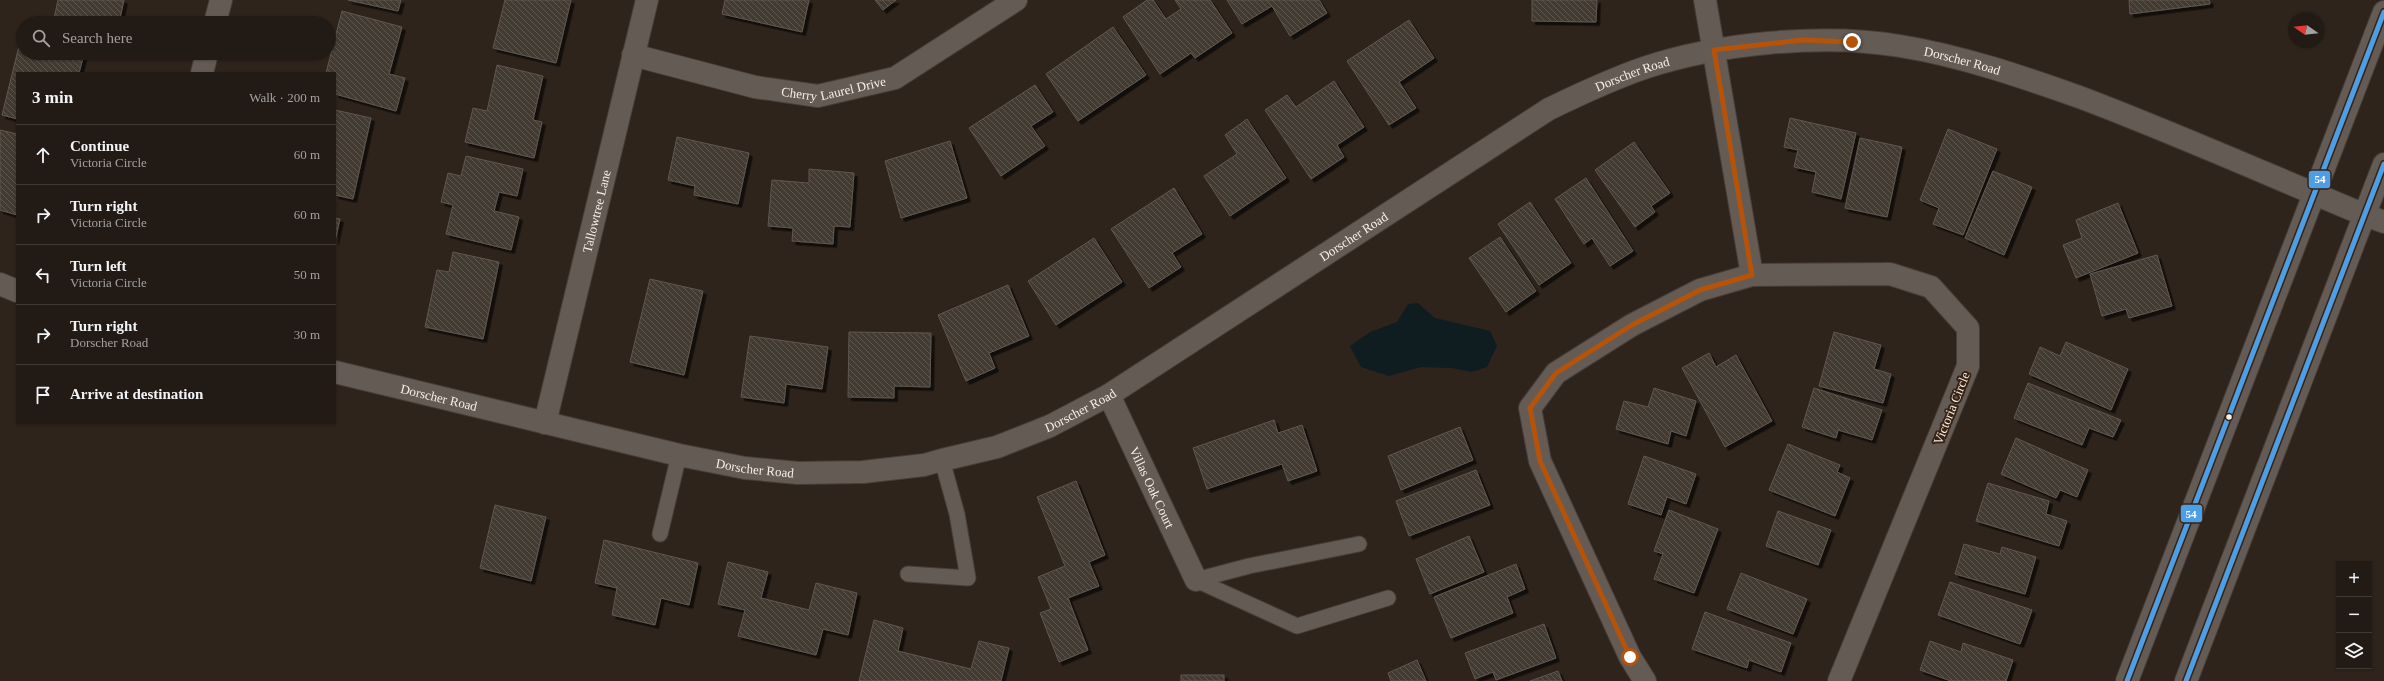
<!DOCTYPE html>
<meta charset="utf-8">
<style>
:root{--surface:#221b15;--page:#2a241e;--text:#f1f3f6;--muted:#a2a1a0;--line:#3f3934}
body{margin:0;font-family:Georgia,serif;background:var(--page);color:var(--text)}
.controls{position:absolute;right:12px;bottom:12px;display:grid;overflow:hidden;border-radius:0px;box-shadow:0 1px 3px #0004}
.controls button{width:36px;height:36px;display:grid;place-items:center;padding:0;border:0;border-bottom:1px solid var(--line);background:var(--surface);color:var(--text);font:20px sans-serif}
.compass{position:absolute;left:2288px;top:12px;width:36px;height:36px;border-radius:50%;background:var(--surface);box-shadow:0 1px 3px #0004;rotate:284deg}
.stop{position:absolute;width:12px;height:12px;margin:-9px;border:3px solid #b45309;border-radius:50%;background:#fff}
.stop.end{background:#b45309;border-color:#fff;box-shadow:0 1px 4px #0008}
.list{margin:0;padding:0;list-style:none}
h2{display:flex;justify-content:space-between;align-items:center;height:52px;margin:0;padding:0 16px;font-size:17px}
h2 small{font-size:13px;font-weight:400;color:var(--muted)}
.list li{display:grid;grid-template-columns:26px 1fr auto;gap:12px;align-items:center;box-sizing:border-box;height:60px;padding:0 16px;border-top:1px solid var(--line)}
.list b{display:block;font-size:15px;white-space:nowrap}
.list p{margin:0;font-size:13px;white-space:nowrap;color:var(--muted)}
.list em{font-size:13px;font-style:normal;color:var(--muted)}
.icon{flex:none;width:22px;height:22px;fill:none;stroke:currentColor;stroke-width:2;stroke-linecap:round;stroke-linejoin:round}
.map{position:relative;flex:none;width:2384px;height:681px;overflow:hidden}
.search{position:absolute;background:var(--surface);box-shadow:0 1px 3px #0004;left:16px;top:16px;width:320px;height:44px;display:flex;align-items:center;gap:10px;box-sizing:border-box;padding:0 14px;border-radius:22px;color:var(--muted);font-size:15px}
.panel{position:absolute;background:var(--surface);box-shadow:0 1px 3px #0004;left:16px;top:72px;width:320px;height:352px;border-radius:0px}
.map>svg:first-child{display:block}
.water{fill:#0f1c20}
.building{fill:url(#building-back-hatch);stroke:#605750;filter:url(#shadow)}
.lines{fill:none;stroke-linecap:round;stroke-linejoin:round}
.service-casing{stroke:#473e38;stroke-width:17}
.minor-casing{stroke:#473e38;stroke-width:24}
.tertiary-casing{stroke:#473e38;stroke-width:24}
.secondary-casing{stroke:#473e38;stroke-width:24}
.service{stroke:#645b55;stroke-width:15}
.minor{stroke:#645b55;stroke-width:22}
.tertiary{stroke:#645b55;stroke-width:22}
.secondary{stroke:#645b55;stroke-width:22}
.bus-1-casing{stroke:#362314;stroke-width:8}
.bus-1{stroke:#4d9ee5;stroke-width:5}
.route{stroke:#b45309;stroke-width:5}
.bus-dot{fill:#faede4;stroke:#362314;stroke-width:1.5}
.labels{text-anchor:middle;stroke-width:4;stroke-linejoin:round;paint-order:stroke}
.street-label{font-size:13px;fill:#faede4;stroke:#362314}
.line-badge{stroke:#362314;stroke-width:1.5}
.badge-label{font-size:11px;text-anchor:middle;font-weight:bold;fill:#fff}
</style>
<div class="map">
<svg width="2384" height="681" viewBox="0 0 2384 681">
<defs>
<pattern id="building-back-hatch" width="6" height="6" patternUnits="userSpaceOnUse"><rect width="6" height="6" fill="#423a33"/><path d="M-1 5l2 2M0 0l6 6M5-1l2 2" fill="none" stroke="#5e5750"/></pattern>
<filter id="shadow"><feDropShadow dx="3.5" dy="3.5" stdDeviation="0" flood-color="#0009"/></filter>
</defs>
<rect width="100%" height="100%" fill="#2e241c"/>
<path class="water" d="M1418,303L1435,318L1490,331L1497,346L1487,367L1472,372L1452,368L1421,367L1389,376L1361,367L1350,346L1370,332L1397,322L1408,304Z"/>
<g class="building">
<path d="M58,0H124L119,23H53Z"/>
<path d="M348,0H401L398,11Z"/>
<path d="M505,0H571L556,63L493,48Z"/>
<path d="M725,0H809L802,32L722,14Z"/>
<path d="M875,0H896L883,10Z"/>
<path d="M1147,0H1153L1166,19L1181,9L1175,0H1210L1232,33L1195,58L1191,53L1160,74L1123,17Z"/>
<path d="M1227,0H1319L1327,13L1290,36L1272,6L1242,24Z"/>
<path d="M1532,0H1597L1596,22L1532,21Z"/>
<path d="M2129,0H2209L2210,4L2130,14Z"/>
<path d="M342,11L402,27L389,74L405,78L396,111L335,94V73H326Z"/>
<path d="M1409,20L1434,58L1399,82L1416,108L1389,125L1347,61Z"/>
<path d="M1113,27L1146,75L1078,121L1046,74Z"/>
<path d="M21,38H23V53L84,54L79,73H17V119L2,115Z"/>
<path d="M497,65L543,76L533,120L542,122L534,158L465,142L473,108L487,111Z"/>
<path d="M1334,81L1364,127L1337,145L1344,157L1311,179L1265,110L1287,95L1296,107Z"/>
<path d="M1035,85L1053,112L1031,126L1045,146L1001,176L969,128Z"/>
<path d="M335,110L371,118L353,199L335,195Z"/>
<path d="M1790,118L1856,133L1841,199L1812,192L1816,172L1794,167L1798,150L1784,147Z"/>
<path d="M1247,119L1286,178L1230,216L1204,176L1237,154L1225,135Z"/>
<path d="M1948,129L1997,149L1963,235L1933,224L1939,208L1920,200Z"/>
<path d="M0,130L17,134V215L0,210Z"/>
<path d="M677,137L749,153L738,204L694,195L695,186L668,180Z"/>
<path d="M1860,138L1902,147L1887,217L1845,208Z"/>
<path d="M950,141L967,198L901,218L885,161Z"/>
<path d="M1634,142L1670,193L1651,206L1655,212L1635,227L1595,170Z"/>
<path d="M466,156L523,169L517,196L499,192L494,211L519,217L511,250L446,234L453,205L441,202L448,173L461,176Z"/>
<path d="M809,169L854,173L850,227L834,226L833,244L792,241L793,228L768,226L772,180L809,183Z"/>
<path d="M1993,171L2032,187L2004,255L1965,238Z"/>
<path d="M1586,178L1633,251L1610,266L1592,238L1584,244L1555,199Z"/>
<path d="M1174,188L1202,234L1172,253L1181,267L1149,288L1111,229Z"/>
<path d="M1530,202L1571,263L1539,285L1498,224Z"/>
<path d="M2118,203L2138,253L2076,278L2063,245L2082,238L2076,220Z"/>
<path d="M335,218L340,219L335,241Z"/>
<path d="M1500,237L1536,291L1506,312L1469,258Z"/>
<path d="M1094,238L1122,282L1056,325L1028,281Z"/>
<path d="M453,252L499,262L483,339L425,327L437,270L449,272Z"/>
<path d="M2157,255L2172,306L2129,318L2126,309L2102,316L2090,274Z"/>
<path d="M650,279L703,291L684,375L630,362Z"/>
<path d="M1008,285L1029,336L989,353L995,368L966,381L938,315Z"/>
<path d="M849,332L931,333L930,387L894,386V398L848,397Z"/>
<path d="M1834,332L1881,345L1874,369L1891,374L1883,403L1819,386Z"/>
<path d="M750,336L828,347L822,389L786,384L784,403L741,397Z"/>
<path d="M2066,342L2128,369L2111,410L2029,374L2040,347L2060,356Z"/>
<path d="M1709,353L1716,367L1736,355L1772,421L1725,447L1682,368Z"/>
<path d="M2028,383L2121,420L2113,437L2089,428L2082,445L2014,418Z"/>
<path d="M1654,388L1696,401L1686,436L1671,431L1668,444L1616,429L1624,401L1648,407Z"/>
<path d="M1814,388L1882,410L1872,440L1838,430L1836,438L1802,427Z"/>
<path d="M1274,420L1278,433L1302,425L1317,471L1288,481L1282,464L1207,489L1193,448Z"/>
<path d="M1460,427L1473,460L1401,490L1388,456Z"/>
<path d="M2016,438L2088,470L2077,497L2060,490L2056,498L2001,474Z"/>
<path d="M1788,444L1840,465L1837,472L1850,478L1835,516L1769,490Z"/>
<path d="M1644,456L1696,474L1686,504L1667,497L1661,515L1628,504Z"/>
<path d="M1476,470L1490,505L1409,536L1396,501Z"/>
<path d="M1076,481L1105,555L1089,562L1099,586L1068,598L1088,650L1059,662L1040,613L1051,609L1038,577L1065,566L1037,497Z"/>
<path d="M1988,483L2049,501L2046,514L2067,521L2059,546L1976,521Z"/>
<path d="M495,505L546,517L531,581L480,568Z"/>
<path d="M1669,510L1718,529L1694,593L1654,579L1663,554L1654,551Z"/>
<path d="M1778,511L1831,530L1818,565L1766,546Z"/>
<path d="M1469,536L1484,572L1430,594L1416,559Z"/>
<path d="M604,540L698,563L689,605L661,598L655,625L612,615L617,588L595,583Z"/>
<path d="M1964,544L2000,554L2002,547L2036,557L2025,594L1955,574Z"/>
<path d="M728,562L768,572L761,598L809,610L816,583L857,593L848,635L823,629L816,655L738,636L745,610L718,604Z"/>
<path d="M1516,564L1525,589L1507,597L1513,613L1451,638L1434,597Z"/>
<path d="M1741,573L1807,599L1793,634L1727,609Z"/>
<path d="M1950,582L2032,610L2020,644L1938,615Z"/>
<path d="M1705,612L1791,643L1781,672L1749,660L1747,668L1692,649Z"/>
<path d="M874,620L903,628L898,651L971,669L979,641L1009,648L1001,681H859Z"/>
<path d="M1544,624L1556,658L1496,680L1493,672L1475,679L1465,653Z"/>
<path d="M1930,641L1961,652L1963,643L2013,660L2006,681H1951L1920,670Z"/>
<path d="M1417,660L1426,681H1391L1388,673Z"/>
<path d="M1558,671L1562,681H1530Z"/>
<rect x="1181" y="675" width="43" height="6"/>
</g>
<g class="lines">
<defs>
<g id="service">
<path d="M660,534L679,455"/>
<path d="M908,574L968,578L957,514L942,460"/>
<path d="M1196,580L1297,626L1388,598"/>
<path d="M1196,580L1249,566L1359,544"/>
</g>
<g id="minor">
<path d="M1705,0L1752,275"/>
<path d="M215,23L221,0"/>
<path id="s1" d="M633,55L755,87L818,96L895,78L1016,0"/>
<path d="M202,73L207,53"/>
<path d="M2365,215L2384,222"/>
<path id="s2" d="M1109,395L1196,580"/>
<path id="s3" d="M545,423L647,0"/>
<path d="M1645,681L1630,657L1540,461L1530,408L1556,373L1632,325L1700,290L1752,275L1890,274L1931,287L1968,328V366L1839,681"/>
</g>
<g id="tertiary">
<path d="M0,284L17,291"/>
<path id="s4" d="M335,372L679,455L745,468L798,473L863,472L924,465L942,460L997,447L1050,426L1109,395L1549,109C1580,94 1612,79 1644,68C1719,43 1822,33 1900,46C1962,56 2023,77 2082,98C2177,134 2271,176 2365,215"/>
</g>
<g id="secondary">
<path d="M2127,681L2384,12"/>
<path d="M2186,681L2384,164"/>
</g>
</defs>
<use href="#service" class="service-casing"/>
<use href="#minor" class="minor-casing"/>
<use href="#tertiary" class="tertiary-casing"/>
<use href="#secondary" class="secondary-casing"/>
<use href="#service" class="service"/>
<use href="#minor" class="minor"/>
<use href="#tertiary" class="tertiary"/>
<use href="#secondary" class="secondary"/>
<defs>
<g id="bus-1">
<path d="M2127,681L2384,12"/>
<path d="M2186,681L2384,164"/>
</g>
</defs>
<use href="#bus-1" class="bus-1-casing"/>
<use href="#bus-1" class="bus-1"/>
</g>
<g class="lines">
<path class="route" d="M1630,657L1540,461L1530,408L1556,373L1632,325L1700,290L1752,275L1714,50L1802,40L1852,42"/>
</g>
<circle class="bus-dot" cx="2229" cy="417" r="3.5"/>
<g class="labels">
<g class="street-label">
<text dy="5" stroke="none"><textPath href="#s4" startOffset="1751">Dorscher Road</textPath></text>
<text dy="5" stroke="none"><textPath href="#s4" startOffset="1415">Dorscher Road</textPath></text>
<text dy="5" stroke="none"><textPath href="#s1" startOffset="206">Cherry Laurel Drive</textPath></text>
<text dy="5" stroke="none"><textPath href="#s3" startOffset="218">Tallowtree Lane</textPath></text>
<text dy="5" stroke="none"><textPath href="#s4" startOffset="1091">Dorscher Road</textPath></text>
<text dy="5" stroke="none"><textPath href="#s4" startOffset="107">Dorscher Road</textPath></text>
<text transform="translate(1951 408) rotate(-68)" y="5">Victoria Circle</text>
<text dy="5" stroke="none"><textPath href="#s4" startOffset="767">Dorscher Road</textPath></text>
<text dy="5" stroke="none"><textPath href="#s4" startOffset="431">Dorscher Road</textPath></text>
<text dy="5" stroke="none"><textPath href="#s2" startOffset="102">Villas Oak Court</textPath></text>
</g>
</g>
<g class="line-badge">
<rect x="2308" y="170" width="23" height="19" rx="4" fill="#4d9ee5"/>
<rect x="2180" y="504" width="23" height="19" rx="4" fill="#4d9ee5"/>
</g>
<g class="badge-label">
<text x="2320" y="183">54</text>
<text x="2191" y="518">54</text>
</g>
</svg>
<div class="controls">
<button>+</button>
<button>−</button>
<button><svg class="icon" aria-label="layers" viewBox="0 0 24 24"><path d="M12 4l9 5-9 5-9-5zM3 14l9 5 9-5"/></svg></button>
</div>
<svg class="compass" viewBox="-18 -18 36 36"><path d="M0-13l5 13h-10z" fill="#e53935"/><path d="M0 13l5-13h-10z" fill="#a2a1a0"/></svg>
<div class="stop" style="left:1630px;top:657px"></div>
<div class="stop end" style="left:1852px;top:42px"></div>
<div class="search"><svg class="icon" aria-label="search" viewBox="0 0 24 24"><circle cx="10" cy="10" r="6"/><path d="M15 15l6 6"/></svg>Search here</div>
<section class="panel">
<h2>3 min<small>Walk · 200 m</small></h2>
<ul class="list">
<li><svg class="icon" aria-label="ahead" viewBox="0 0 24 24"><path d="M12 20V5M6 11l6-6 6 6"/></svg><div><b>Continue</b><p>Victoria Circle</p></div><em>60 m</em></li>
<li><svg class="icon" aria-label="right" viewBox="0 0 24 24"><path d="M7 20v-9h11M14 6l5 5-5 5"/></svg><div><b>Turn right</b><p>Victoria Circle</p></div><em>60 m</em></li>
<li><svg class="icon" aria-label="left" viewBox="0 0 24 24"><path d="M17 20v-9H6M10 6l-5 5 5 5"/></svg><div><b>Turn left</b><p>Victoria Circle</p></div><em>50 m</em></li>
<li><svg class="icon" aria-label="right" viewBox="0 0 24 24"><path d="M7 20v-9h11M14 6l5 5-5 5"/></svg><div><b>Turn right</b><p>Dorscher Road</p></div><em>30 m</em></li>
<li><svg class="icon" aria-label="arrive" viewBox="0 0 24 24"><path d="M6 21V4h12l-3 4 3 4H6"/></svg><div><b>Arrive at destination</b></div></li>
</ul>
</section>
</div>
